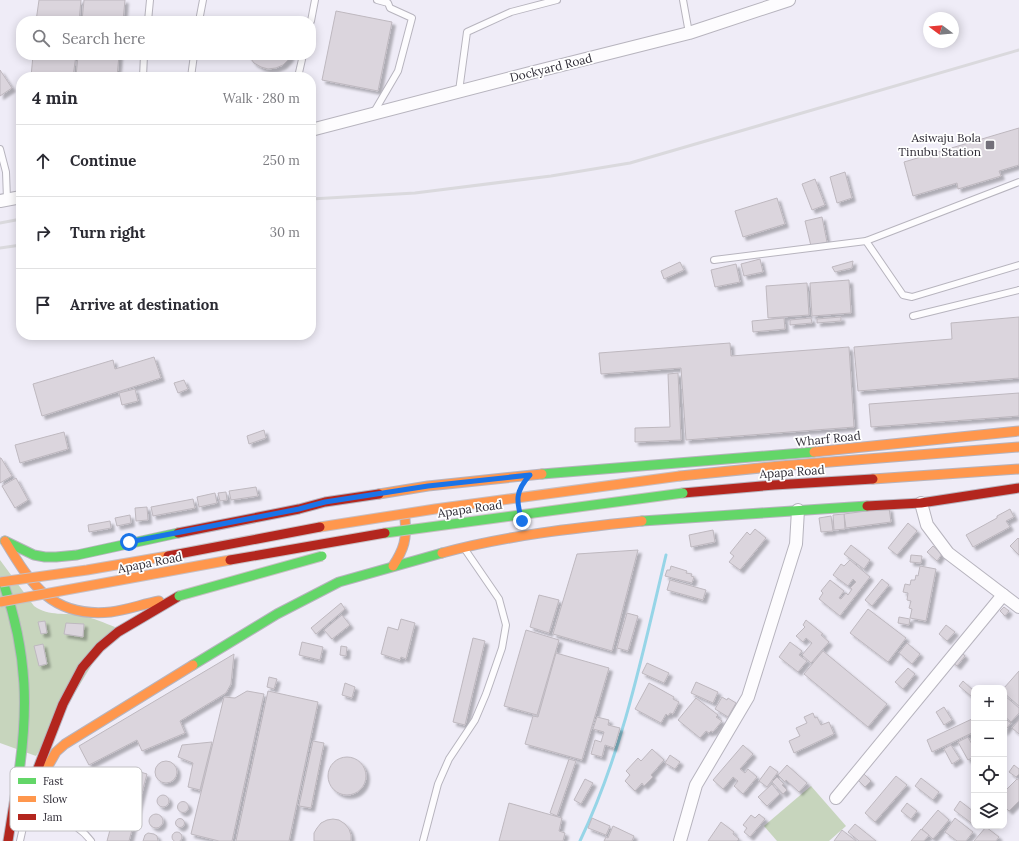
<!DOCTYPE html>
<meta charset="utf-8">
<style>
:root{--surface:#fff;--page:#f7f7f7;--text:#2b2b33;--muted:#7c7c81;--line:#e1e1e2}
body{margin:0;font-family:Lora,serif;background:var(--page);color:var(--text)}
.controls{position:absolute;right:12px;bottom:12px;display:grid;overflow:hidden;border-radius:8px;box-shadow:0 2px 10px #0003}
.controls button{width:36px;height:36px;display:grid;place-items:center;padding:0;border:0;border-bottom:1px solid var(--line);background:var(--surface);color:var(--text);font:20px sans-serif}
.compass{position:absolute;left:923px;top:12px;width:36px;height:36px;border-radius:50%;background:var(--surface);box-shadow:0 2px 10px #0003;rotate:286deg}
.stop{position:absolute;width:12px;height:12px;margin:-9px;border:3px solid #1a73e8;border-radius:50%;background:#fff}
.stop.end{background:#1a73e8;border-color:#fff;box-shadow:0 1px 4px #0008}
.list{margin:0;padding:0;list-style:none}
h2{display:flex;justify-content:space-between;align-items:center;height:52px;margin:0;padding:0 16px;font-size:17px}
h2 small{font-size:13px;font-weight:400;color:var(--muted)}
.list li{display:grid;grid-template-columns:26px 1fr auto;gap:12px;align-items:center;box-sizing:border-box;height:72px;padding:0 16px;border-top:1px solid var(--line)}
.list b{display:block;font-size:15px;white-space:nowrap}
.list em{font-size:13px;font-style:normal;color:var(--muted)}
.icon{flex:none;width:22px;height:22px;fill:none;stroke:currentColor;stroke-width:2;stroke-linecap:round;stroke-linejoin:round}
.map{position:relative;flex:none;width:1019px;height:841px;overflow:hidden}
.search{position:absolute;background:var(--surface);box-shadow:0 2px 10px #0003;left:16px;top:16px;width:300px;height:44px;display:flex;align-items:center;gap:10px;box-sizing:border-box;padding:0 14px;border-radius:16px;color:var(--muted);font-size:15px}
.panel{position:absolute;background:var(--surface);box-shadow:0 2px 10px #0003;left:16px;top:72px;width:300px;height:268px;border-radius:16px}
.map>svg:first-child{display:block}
.green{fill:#c7d5bd}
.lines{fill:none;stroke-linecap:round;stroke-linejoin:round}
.stream{stroke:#96d5e7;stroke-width:3}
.building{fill:#dbd5dd;stroke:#beb8bf;filter:url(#shadow)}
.lane-casing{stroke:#b7b4be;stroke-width:8}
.street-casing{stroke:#b7b4be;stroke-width:14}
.fast-casing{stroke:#b7b4be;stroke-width:11}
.slow-casing{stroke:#b7b4be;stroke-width:11}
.jam-casing{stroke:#b7b4be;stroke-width:11}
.lane{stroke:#fdfcfe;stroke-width:6}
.street{stroke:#fdfcfe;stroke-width:12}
.fast{stroke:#63d668;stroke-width:9}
.slow{stroke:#ff974d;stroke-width:9}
.jam{stroke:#b3261e;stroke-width:9}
.rail{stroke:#dad9dd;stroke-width:3}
.fast-bridge-casing{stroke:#c7bfc3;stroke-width:11;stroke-linecap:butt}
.slow-bridge-casing{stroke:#c7bfc3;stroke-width:11;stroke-linecap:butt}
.jam-bridge-casing{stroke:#c7bfc3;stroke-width:11;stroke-linecap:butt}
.fast-bridge{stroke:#63d668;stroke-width:9}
.slow-bridge{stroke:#ff974d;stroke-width:9}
.jam-bridge{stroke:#b3261e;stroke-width:9}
.route{stroke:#1a73e8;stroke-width:5}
.poi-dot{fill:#73707a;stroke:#fff;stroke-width:1.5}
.labels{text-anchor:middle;stroke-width:3.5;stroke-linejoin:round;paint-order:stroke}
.street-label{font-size:12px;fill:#302d37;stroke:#fff}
.poi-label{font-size:12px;fill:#302d37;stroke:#fff;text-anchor:end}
.key{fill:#fff;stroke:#c1c0c3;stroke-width:1}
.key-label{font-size:11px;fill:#302d37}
</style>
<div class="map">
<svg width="1019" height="841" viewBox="0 0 1019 841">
<defs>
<filter id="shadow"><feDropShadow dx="3.5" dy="3.5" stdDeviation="1" flood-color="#0004"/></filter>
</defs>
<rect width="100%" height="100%" fill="#efecf7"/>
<g class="green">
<path d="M0,560L34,606C50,617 65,612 83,616C93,618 105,623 115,627L36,756L0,743Z"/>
<path d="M811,786L846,826L829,841H777L764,826Z"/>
</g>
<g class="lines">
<path class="stream" d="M580,841C623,751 643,652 666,555"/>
</g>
<g class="building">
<path d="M39,0H81L79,21H36Z"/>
<path d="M84,0H125L123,21H82Z"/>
<path d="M336,11L392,22L378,91L322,80Z"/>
<path d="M33,55H76L73,77H31Z"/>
<path d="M78,55H119L117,77H76Z"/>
<path d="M248,55H291L289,59L283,65L276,68L268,69L261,67L254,63Z"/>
<path d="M0,70L12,88L0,96Z"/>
<path d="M1019,128V165L999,171L1001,176L958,189L957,183L913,196L904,162Z"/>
<path d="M845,172L852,198L837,203L830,177Z"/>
<path d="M815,179L825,205L812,210L802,184Z"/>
<path d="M777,198L785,224L743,237L735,211Z"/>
<path d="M822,217L827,242L811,246L805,221Z"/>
<path d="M760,259L763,272L744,276L741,264Z"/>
<path d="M853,261L852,268L835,272L832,267Z"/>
<path d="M680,262L684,270L664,279L661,271Z"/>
<path d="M736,264L740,282L715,287L711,270Z"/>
<path d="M849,280L851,313L812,316L810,283Z"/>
<path d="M807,283L809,315L768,318L766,286Z"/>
<path d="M841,317V321L817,323V319Z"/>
<path d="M1019,317V378L858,391L854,347L952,339L951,323Z"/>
<path d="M784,318L785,329L753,332L752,321Z"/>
<path d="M811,318L812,323L790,325V320Z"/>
<path d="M730,343L731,356L849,347L854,427L686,440L681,368L601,374L599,353Z"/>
<path d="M154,357L161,378L42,416L33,384L113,360L115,369Z"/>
<path d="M678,373L681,440L635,442V428L670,427L668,374Z"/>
<path d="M184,380L188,389L178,393L174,383Z"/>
<path d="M135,389L138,401L122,405L119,393Z"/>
<path d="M1019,393V416L871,427L869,404Z"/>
<path d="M264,430L266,438L249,444L247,436Z"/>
<path d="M64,432L68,449L20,463L15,445Z"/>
<path d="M0,458H1L12,476L0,483Z"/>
<path d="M16,478L28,500L15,508L2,486Z"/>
<path d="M256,487L258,496L231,500L229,491Z"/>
<path d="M226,492L227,500L220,501L218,493Z"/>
<path d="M215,493L217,503L199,507L197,497Z"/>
<path d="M193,499L195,508L153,516L151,507Z"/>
<path d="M147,507L148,520L136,521L135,508Z"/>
<path d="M889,508L891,522L846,528L844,514Z"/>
<path d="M1010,509L1014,517L1006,521L1010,527L973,547L966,535L997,518V516Z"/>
<path d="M844,514L845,529L834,530L833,515Z"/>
<path d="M130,515L131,523L117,526L115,518Z"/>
<path d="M831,516L833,531L821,532L819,518Z"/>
<path d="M110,521L111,528L89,532L88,525Z"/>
<path d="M908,523L917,531L897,555L888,548Z"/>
<path d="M755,529L766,538L740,570L729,562L734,556L730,553L747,532L750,535Z"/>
<path d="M713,530L715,542L691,547L689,535Z"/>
<path d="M1018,538L1019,539V555L1010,546Z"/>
<path d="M851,545L870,560L864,569L844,554Z"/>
<path d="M933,546L942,554L937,561L927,552Z"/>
<path d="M638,550L612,651L553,634L577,554Z"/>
<path d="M911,555L922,556L921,563L910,562Z"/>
<path d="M850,560L870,577L840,616L819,599L823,593L821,591L830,580L844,591L839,598L841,599L846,593L848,595L852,589L850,588L856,582L853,579L848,586L833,575L841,564L844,566Z"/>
<path d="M671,566L687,571L686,573L692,574L691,576L694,577L692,583L665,576L667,570H670Z"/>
<path d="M920,566L936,569L926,621L910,618L912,609L909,608L911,601L907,600L908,593L903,592L905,584L910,585L911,580H915L916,575L918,576Z"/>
<path d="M882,579L889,585L872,606L865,600Z"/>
<path d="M670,580L706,590L703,600L667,590Z"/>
<path d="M539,595L559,600L549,633L530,627Z"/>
<path d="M341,603L345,609L316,634L311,628Z"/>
<path d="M1004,607L1009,611L1005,616L1000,611Z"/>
<path d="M868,609L906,638L888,662L850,633Z"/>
<path d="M627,613L638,616L628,651L617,648Z"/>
<path d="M342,615L350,625L332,639L324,630Z"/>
<path d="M899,617L910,619L909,625L898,623Z"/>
<path d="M401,619L415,623L406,659L401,657L400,660L381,654L388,627L398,630Z"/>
<path d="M806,620L823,634L821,635L829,642L811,663L802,655L812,643L806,638L803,642L796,636L805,627L803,625Z"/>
<path d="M45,621L47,633L41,634L38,622Z"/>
<path d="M66,623L84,624L83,637L64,634Z"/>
<path d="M946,625L955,632L947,641L939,634Z"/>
<path d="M526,630L559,640L537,715L504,706Z"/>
<path d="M473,638L485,641L465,725L453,722Z"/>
<path d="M302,642L323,647L320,660L299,655Z"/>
<path d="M790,642L802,651L799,655L807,661L798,672L779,657Z"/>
<path d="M907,643L920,654L912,664L899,653Z"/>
<path d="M43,644L47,664L39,666L34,646Z"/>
<path d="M341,646L347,647L346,656L340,655Z"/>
<path d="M823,651L887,704L868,727L804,674Z"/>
<path d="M960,651L965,656L957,666L951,661Z"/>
<path d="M556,653L609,668L582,760L525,744L533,716L538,717Z"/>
<path d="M234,654L231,684L226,693L180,721L185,733L142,751L137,740L89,765L79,746Z"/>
<path d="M647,663L669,673L664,683L642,673Z"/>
<path d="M908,668L915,674L903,689L895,682Z"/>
<path d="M1019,671V706L1004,693V688Z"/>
<path d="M269,677L277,679L274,689L267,687Z"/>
<path d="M963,681L974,691V694L972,697L959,686Z"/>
<path d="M696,682L718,692L713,703L691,693Z"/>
<path d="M345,683L355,687L352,698L342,695Z"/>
<path d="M649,683L674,697L673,699L679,702L673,714L670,713L668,716L666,714L661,723L635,709Z"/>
<path d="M247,691L264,694L232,841H219L191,834L224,697L235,698Z"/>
<path d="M268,691L318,702L289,841H236Z"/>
<path d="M1004,695L1019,708V713L1011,722L1004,716Z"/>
<path d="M722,697L727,700L728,698L736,703L728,717L715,709Z"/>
<path d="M696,698L718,715L716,717L722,721L713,732L711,731L709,733L706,731L700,738L678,720Z"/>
<path d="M944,707L952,720L944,725L936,712Z"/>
<path d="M813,713L815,718L817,717L821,725L829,722L834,734L794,753L789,741L800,736L796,728L807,723L804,717Z"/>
<path d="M597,717L609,720L608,725L620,728L614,748L605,745L602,757L591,754L595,740L601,742L604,732L593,729Z"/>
<path d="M1004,718L1011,723L1004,732Z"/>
<path d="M972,719L974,723V732L932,752L927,740Z"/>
<path d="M1019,720V734L1012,728Z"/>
<path d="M968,737L974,748V757L968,760L958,742Z"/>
<path d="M313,741L324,743L311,808L299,806Z"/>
<path d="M212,742L200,790L188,787L193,763L178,757L182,745Z"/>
<path d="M743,745L753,754L740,769L745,773L748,769L757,777L743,794L734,786L738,781L733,777L723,789L713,780Z"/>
<path d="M951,745L960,759L952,764L944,749Z"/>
<path d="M652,749L664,760L651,775L653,777L644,786L642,783L635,791L625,781L630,775L626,771L638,758L641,761Z"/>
<path d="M670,755L680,762L675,769L665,763Z"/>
<circle cx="347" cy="776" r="19"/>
<path d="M569,759L576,761L557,816L550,813Z"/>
<circle cx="166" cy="772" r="11"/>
<path d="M787,765L807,783L799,792L786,780L785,782L778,775Z"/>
<path d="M1014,765L1019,769V774L1016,777L1009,772Z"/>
<path d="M770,766L778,772L767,787L759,781Z"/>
<path d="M127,768L147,774L129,841H107Z"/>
<path d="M863,773L871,781L865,787L857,779Z"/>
<path d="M896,776L907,785L875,822L865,813Z"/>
<path d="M777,777L784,784L782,785L787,790L783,794L772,782Z"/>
<path d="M921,778L939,792L933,800L915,786Z"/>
<path d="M585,779L593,783L581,804L574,800Z"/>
<path d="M1017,779L1019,780V801L1009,811L1004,806V792Z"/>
<path d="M772,784L780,794L767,806L758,797Z"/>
<circle cx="163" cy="801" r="6"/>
<path d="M960,801L974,812V825L954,810Z"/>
<circle cx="183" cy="807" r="5.5"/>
<path d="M509,803L562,818L559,831L565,833L563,841H499Z"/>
<path d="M907,803L917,811L911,819L901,811Z"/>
<path d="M938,810L949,820L933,839L922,829Z"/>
<circle cx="156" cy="821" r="7"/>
<path d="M759,814L765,819L750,837L744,832L747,828L743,825L751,815L755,818Z"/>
<path d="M592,818L610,826L606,835L588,828Z"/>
<path d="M955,818L973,832L966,841H957L945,832Z"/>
<circle cx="180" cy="823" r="4.5"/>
<path d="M333,819L339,820L345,824L349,829L351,835V841H314V833L317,828L321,823L327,820Z"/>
<path d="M721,822L734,832L733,834L739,839L737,841H708Z"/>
<path d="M855,824L876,841H859L848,832Z"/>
<path d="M613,826L634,836L632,841H604L606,837L608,838Z"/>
<path d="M986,827L999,837L996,841H974Z"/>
<path d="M921,829L929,835L924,841H911Z"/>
<path d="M842,830L856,841H834Z"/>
<circle cx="177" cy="837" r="5"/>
<path d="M148,833L154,834L157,836L158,841H143L145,835Z"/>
</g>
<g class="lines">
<defs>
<g id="lane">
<path d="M683,0L689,33"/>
<path d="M148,21L150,0"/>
<path d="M199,21L203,0"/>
<path d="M311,21L315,0"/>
<path d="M143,77L144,55"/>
<path d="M191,77L194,55"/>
<path d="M298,77L303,55"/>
<path d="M459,91L467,32L511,12L557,0"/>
<path d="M374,112L398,71L412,18L390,8L388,3L377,0"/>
<path d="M0,149L6,172L7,199"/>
<path d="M866,241L903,295L912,297L1019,265"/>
<path d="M714,260L866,241L1019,182"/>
<path d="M913,316L1019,290"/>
<path d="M24,814C50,817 74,818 91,841"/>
<path d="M20,841L24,823L25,811"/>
<path d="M423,841L438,784L449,759L475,720L486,694L502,648L506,625L499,599L464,548"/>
</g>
<g id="street">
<path d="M311,130L530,73L689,33L789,0"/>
<path d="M0,201L21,197"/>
<path d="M921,503L927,525L948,553L1019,607"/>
<path d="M836,798L1003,595"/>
<path d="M680,841L696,785L748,697L796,544L798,510"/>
</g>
<g id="fast">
<path d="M542,474L814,452"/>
<path d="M642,521L867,506"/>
<path d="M5,541L34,555L45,557H56L77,555L178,533"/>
<path d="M3,582C28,653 29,712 17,785"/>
<path d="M193,665L277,614L339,582L442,553"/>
</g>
<g id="slow">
<path d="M814,452L1019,431"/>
<path d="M680,476L780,466L1019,447"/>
<path d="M873,479L1019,469"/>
<path d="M379,494L428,486L542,474"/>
<path d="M5,541C32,586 53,618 111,612C127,610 143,604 159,601"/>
<path d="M442,553C508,535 575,528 642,521"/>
<path d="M393,566C404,549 407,539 405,519"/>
<path d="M44,773L56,752L65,744L193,665"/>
</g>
<g id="jam">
<path d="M683,493L774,485L873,479"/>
<path d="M867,506L921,503L1019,488"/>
<path d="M178,533L299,509L325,502L379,494"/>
<path d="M26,799L63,704L82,668L100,647L118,632L179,596"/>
<path d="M8,841L17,785"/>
</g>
</defs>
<use href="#lane" class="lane-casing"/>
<use href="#street" class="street-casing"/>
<use href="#fast" class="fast-casing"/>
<use href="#slow" class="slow-casing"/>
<use href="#jam" class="jam-casing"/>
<use href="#lane" class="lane"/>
<use href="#street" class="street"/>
<use href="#fast" class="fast"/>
<use href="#slow" class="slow"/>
<use href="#jam" class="jam"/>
<g class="rail">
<path d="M311,199L415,193L551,176L630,163L1019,50"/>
<path d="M0,223L21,219"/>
<path d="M0,248L21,245"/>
</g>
<defs>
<g id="fast-bridge">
<path d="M385,533L683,493"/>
<path d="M179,596L322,556"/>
</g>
<g id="slow-bridge">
<path d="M320,527L435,509L680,476"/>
<path d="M0,582L87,570L168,556"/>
<path d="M0,602L230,560"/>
</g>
<g id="jam-bridge">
<path d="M168,556L320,527"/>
<path d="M230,560L385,533"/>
</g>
</defs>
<use href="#fast-bridge" class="fast-bridge-casing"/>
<use href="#slow-bridge" class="slow-bridge-casing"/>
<use href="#jam-bridge" class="jam-bridge-casing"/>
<use href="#fast-bridge" class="fast-bridge"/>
<use href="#slow-bridge" class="slow-bridge"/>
<use href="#jam-bridge" class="jam-bridge"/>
</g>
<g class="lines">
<path class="route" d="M129,542L299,509L325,502L428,486L530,475C515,491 516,501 522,521"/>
</g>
<rect class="poi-dot" x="985" y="140" width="10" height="10" rx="2"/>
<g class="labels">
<g class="street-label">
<text transform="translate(551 68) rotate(-14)" y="4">Dockyard Road</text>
<text transform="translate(828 439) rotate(-6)" y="4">Wharf Road</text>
<text transform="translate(792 472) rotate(-4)" y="4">Apapa Road</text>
<text transform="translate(470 509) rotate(-8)" y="4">Apapa Road</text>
<text transform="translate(150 563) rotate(-11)" y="4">Apapa Road</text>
</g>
<g class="poi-label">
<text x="981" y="142">Asiwaju Bola<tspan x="981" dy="14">Tinubu Station</tspan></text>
</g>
</g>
<rect x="10" y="767" width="132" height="64" rx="6" class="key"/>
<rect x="18" y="778" width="18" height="6" fill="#63d668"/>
<rect x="18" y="796" width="18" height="6" fill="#ff974d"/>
<rect x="18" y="814" width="18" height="6" fill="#b3261e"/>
<g class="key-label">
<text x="43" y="785">Fast</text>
<text x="43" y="803">Slow</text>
<text x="43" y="821">Jam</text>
</g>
</svg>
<div class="controls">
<button>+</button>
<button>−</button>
<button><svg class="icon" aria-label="locate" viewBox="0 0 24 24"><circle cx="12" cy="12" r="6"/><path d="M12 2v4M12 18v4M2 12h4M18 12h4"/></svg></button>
<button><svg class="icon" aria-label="layers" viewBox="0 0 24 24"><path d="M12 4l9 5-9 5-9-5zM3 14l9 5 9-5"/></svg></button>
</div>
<svg class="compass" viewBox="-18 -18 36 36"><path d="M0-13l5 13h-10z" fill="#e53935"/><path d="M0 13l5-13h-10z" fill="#7c7c81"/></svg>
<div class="stop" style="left:129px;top:542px"></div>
<div class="stop end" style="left:522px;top:521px"></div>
<div class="search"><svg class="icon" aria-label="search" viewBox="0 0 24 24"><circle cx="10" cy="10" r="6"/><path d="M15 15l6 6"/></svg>Search here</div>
<section class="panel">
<h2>4 min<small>Walk · 280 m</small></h2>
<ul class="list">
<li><svg class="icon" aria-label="ahead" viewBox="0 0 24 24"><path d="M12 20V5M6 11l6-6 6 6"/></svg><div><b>Continue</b></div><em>250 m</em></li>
<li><svg class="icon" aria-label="right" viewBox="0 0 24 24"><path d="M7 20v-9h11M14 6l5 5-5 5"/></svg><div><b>Turn right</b></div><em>30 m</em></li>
<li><svg class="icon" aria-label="arrive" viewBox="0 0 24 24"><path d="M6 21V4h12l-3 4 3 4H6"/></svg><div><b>Arrive at destination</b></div></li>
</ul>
</section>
</div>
